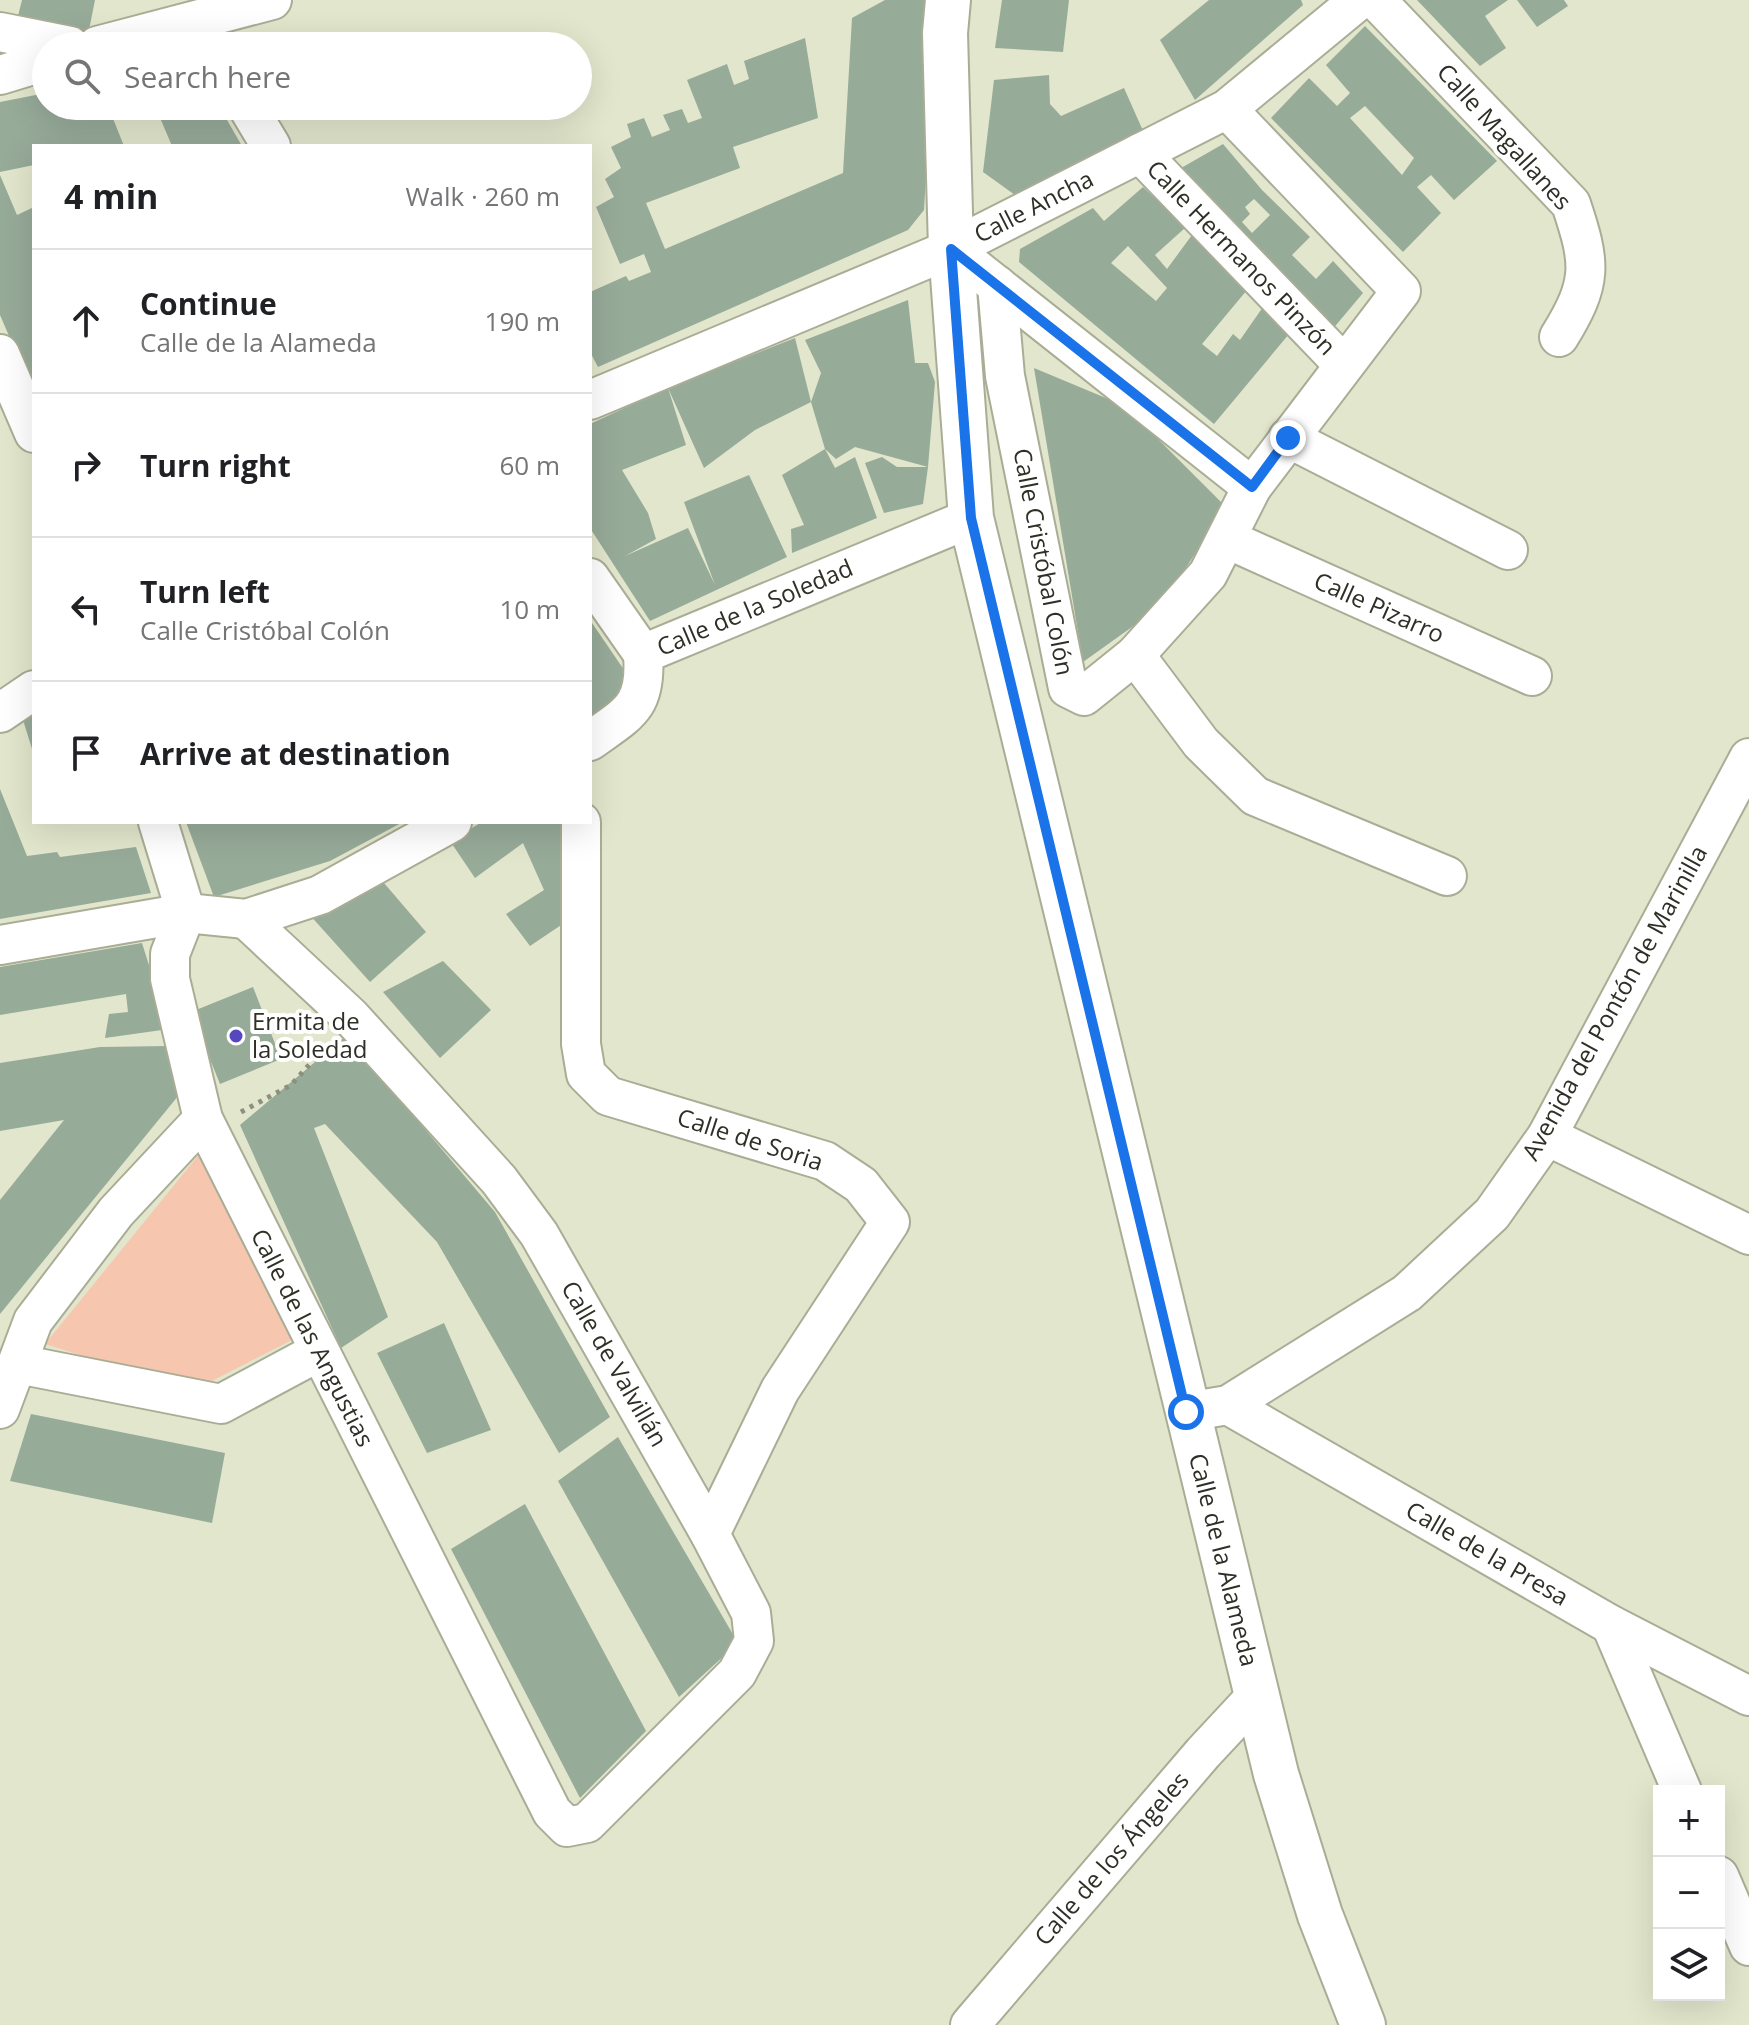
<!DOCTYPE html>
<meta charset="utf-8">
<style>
:root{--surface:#fff;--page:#f2f2f2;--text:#202124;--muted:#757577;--line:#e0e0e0}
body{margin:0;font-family:"Open Sans",sans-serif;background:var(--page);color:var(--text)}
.controls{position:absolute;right:24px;bottom:24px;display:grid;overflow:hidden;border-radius:0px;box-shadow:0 8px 32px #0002}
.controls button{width:72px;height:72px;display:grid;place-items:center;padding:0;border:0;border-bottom:2px solid var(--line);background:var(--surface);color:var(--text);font:40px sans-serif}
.stop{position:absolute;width:24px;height:24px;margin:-18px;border:6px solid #1a73e8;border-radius:50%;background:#fff}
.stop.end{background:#1a73e8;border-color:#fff;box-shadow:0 2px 8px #0008}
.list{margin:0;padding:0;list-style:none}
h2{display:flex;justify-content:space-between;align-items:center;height:104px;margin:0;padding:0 32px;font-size:34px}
h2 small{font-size:26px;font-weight:400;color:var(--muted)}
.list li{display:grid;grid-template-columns:52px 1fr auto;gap:24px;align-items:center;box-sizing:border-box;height:144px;padding:0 32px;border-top:2px solid var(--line)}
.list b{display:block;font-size:30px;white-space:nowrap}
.list p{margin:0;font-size:26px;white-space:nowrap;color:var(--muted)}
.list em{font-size:26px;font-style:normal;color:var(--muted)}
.icon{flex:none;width:44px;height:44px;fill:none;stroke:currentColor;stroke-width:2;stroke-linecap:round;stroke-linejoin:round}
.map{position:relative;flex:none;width:1749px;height:2025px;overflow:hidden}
.search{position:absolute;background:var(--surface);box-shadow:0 8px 32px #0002;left:32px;top:32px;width:560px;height:88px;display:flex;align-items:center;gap:20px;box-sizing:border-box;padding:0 28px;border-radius:44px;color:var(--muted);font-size:30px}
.panel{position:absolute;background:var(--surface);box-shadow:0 8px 32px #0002;left:32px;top:144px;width:560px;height:680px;border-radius:0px}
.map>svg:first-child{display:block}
.green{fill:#f7c6af}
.building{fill:#97ab99;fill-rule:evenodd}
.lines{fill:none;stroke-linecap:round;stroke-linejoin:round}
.minor-casing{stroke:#a9ad95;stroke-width:42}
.tertiary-casing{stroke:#a9ad95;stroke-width:48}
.path{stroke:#8d907e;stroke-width:5;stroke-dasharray:4 6;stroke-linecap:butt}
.minor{stroke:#fff;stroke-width:38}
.tertiary{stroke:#fff;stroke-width:44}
.route{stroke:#1a73e8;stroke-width:10}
.poi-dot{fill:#5547bf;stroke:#fff;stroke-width:3}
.labels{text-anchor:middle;stroke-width:8;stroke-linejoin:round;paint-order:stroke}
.street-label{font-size:24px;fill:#2e2f26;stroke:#fff}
.poi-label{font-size:24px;fill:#2e2f26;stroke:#fff;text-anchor:start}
</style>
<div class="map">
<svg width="1749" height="2025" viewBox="0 0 1749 2025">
<rect width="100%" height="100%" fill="#e2e6cc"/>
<path class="green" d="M201,1152L292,1340L202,1386L124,1369L45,1344Z"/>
<g class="building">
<path d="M22,0H95L88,35L17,20Z"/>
<path d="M885,0H936L924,210L908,230L598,367L590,352V292L626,276L629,281L651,272L644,254L620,264L596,207L614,197L605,179L621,168L611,147L631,137L627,124L644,118L652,137L670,130L663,115L682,109L688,123L702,118L687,80L727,64L734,85L749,79L744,61L805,38L818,118L733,147L740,168L646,203L665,249L843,173L852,18Z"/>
<path d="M1002,0H1069L1063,52L995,48Z"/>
<path d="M1209,0H1301L1303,5L1195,100L1160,40Z"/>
<path d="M1417,0H1508L1485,16L1506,48L1480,66Z"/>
<path d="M1517,0H1564L1568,6L1537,27Z"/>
<path d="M1365,26L1497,161L1454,200L1431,175L1417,187L1441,213L1403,252L1271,118L1309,78L1337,106L1350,93L1326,65ZM1365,106L1414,158L1402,175L1350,118Z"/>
<path d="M1049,75L1050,104L1061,116L1124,88L1144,133L1015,195L983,172L994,80Z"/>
<path d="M46,93V106H108L124,146H34V165L0,172V102Z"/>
<path d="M155,106H219L242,146H172Z"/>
<path d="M1223,144L1262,190L1310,237L1292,255L1316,279L1333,261L1363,293L1331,331L1176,171ZM1254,199L1270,215L1252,233L1242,222L1250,214L1245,207Z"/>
<path d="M0,175L17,215L34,207V394L0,315Z"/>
<path d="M1143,187L1186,227L1155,255L1167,269L1192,235L1247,290L1202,344L1217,356L1233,334L1240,340L1263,307L1289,334L1214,424L1019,262L1020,249L1093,208L1104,221ZM1128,246L1167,288L1156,301L1111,263Z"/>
<path d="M908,300L915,363H928L935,382L928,467L855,447L836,459L825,449L811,402L821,373L805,340Z"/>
<path d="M795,338L811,402L755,430L704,468L668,388Z"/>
<path d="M1034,368L1125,406L1226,507L1160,607L1083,662Z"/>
<path d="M668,388L686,445L622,470L648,513L656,539L625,556L688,528L715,585L684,502L749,475L787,557L650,621L590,528V424Z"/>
<path d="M825,449L835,468L855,457L877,518L792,553L791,529L804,525L782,475Z"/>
<path d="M882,457L897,467H928L923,504L884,513L865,463Z"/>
<path d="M590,620L635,686L597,723L590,712Z"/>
<path d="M34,715V752H33L23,720Z"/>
<path d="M0,789L27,856L57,852L60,857L136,847L151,893L0,919Z"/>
<path d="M186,822H403L330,861L214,897Z"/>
<path d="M482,822H573L576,915L530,946L506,914L544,890L523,843L475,878L450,841Z"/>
<path d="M378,876L426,932L370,982L308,913Z"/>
<path d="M142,943L169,1029L105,1038L109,1014L128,1012L126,994L0,1015V967Z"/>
<path d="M443,961L491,1010L440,1058L383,992Z"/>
<path d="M253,987L281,1059L220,1084L191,1012Z"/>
<path d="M346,1036L495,1212L610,1417L559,1453L437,1242L325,1124L314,1128L388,1317L341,1348L240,1125Z"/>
<path d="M169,1046L183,1090L0,1314V1200L64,1120L0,1131V1063L100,1047Z"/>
<path d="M444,1323L491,1430L427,1453L377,1353Z"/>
<path d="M31,1414L225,1453L212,1523L10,1481Z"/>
<path d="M618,1437L738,1643L679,1697L558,1481Z"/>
<path d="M525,1504L646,1731L580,1798L451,1549Z"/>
</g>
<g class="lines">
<defs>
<g id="minor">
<path d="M1376,0L1571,204C1591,264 1593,282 1559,337"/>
<path d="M0,32L70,46"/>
<path d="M97,46L272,0"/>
<path d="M0,75L46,61"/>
<path d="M247,106L271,146"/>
<path d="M1140,153L1343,364"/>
<path d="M951,249L1252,487"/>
<path d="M997,285L1005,376L1068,688L1084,696L1135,655L1208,574L1252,487L1401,291L1227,109"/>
<path d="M0,354L34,433"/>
<path d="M590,400L951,249L1227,109L1359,0"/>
<path d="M1288,438L1508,550"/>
<path d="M1227,539L1532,676"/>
<path d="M590,578L643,654"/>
<path d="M1135,655L1201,743L1255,796L1447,876"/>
<path d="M0,713L34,690"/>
<path d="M590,741C629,713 647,707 643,654L971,518"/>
<path d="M158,822L186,913L170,954V979L203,1119L552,1812L567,1827L587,1823L737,1673L754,1641L751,1613L710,1534L539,1234L499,1180L351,1017L246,919"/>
<path d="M581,822V1044L586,1074L608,1096L825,1161L861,1185L890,1222L780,1390L710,1534"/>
<path d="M0,945L186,913L246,919L320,895L452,822"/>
<path d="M1547,1136L1749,1235"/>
<path d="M18,1364L221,1404L318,1352"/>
<path d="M1228,1405L1611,1625L1749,1696"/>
<path d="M0,1409L33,1321L116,1212L203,1119"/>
<path d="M1186,1412L1228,1405L1407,1293L1492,1214L1547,1136L1749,758"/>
<path d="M1611,1625L1682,1791"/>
<path d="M1719,1876L1749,1946"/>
<path d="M970,2025L1203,1753L1257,1695"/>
</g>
<path id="tertiary" d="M948,0L945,33L951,249L971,518L1276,1774L1320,1915L1363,2025"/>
</defs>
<use href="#minor" class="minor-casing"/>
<use href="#tertiary" class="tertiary-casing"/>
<path class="path" d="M241,1112L291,1085L327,1045"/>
<use href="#minor" class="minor"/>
<use href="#tertiary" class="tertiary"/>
</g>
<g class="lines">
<path class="route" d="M1186,1412L971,518L951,249L1252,487L1288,438"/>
</g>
<circle class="poi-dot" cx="236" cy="1036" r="8"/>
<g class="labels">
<g class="street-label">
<text transform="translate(1504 137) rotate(48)" y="8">Calle Magallanes</text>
<text transform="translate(1034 207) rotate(-27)" y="8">Calle Ancha</text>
<text transform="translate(1241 258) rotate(46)" y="8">Calle Hermanos Pinzón</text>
<text transform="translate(1043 562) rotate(79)" y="8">Calle Cristóbal Colón</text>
<text transform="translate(755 608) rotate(-23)" y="8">Calle de la Soledad</text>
<text transform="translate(1379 608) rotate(24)" y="8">Calle Pizarro</text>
<text transform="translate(1615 1003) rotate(-61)" y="8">Avenida del Pontón de Marinilla</text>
<text transform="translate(750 1140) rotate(18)" y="8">Calle de Soria</text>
<text transform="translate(312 1338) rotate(63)" y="8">Calle de las Angustias</text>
<text transform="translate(614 1364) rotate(60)" y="8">Calle de Valvillán</text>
<text transform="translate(1487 1554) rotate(30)" y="8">Calle de la Presa</text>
<text transform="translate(1223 1560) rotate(76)" y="8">Calle de la Alameda</text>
<text transform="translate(1112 1859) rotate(-49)" y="8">Calle de los Ángeles</text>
</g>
<g class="poi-label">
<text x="252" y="1030">Ermita de<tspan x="252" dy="28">la Soledad</tspan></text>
</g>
</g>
</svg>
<div class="controls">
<button>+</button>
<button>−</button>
<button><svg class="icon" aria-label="layers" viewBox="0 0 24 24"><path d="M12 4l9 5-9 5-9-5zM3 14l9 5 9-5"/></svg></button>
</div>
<div class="stop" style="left:1186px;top:1412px"></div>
<div class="stop end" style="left:1288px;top:438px"></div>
<div class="search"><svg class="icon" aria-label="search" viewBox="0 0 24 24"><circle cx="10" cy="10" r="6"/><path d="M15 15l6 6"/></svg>Search here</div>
<section class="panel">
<h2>4 min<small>Walk · 260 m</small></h2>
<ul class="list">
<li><svg class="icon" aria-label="ahead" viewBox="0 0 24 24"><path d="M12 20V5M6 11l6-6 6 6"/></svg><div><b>Continue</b><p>Calle de la Alameda</p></div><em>190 m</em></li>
<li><svg class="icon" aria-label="right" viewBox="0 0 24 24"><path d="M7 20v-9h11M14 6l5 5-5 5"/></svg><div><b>Turn right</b></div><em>60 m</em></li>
<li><svg class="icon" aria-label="left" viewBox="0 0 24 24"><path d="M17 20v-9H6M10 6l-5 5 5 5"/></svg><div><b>Turn left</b><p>Calle Cristóbal Colón</p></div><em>10 m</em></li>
<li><svg class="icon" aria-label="arrive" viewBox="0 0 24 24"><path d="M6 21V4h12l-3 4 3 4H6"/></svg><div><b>Arrive at destination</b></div></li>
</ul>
</section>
</div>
